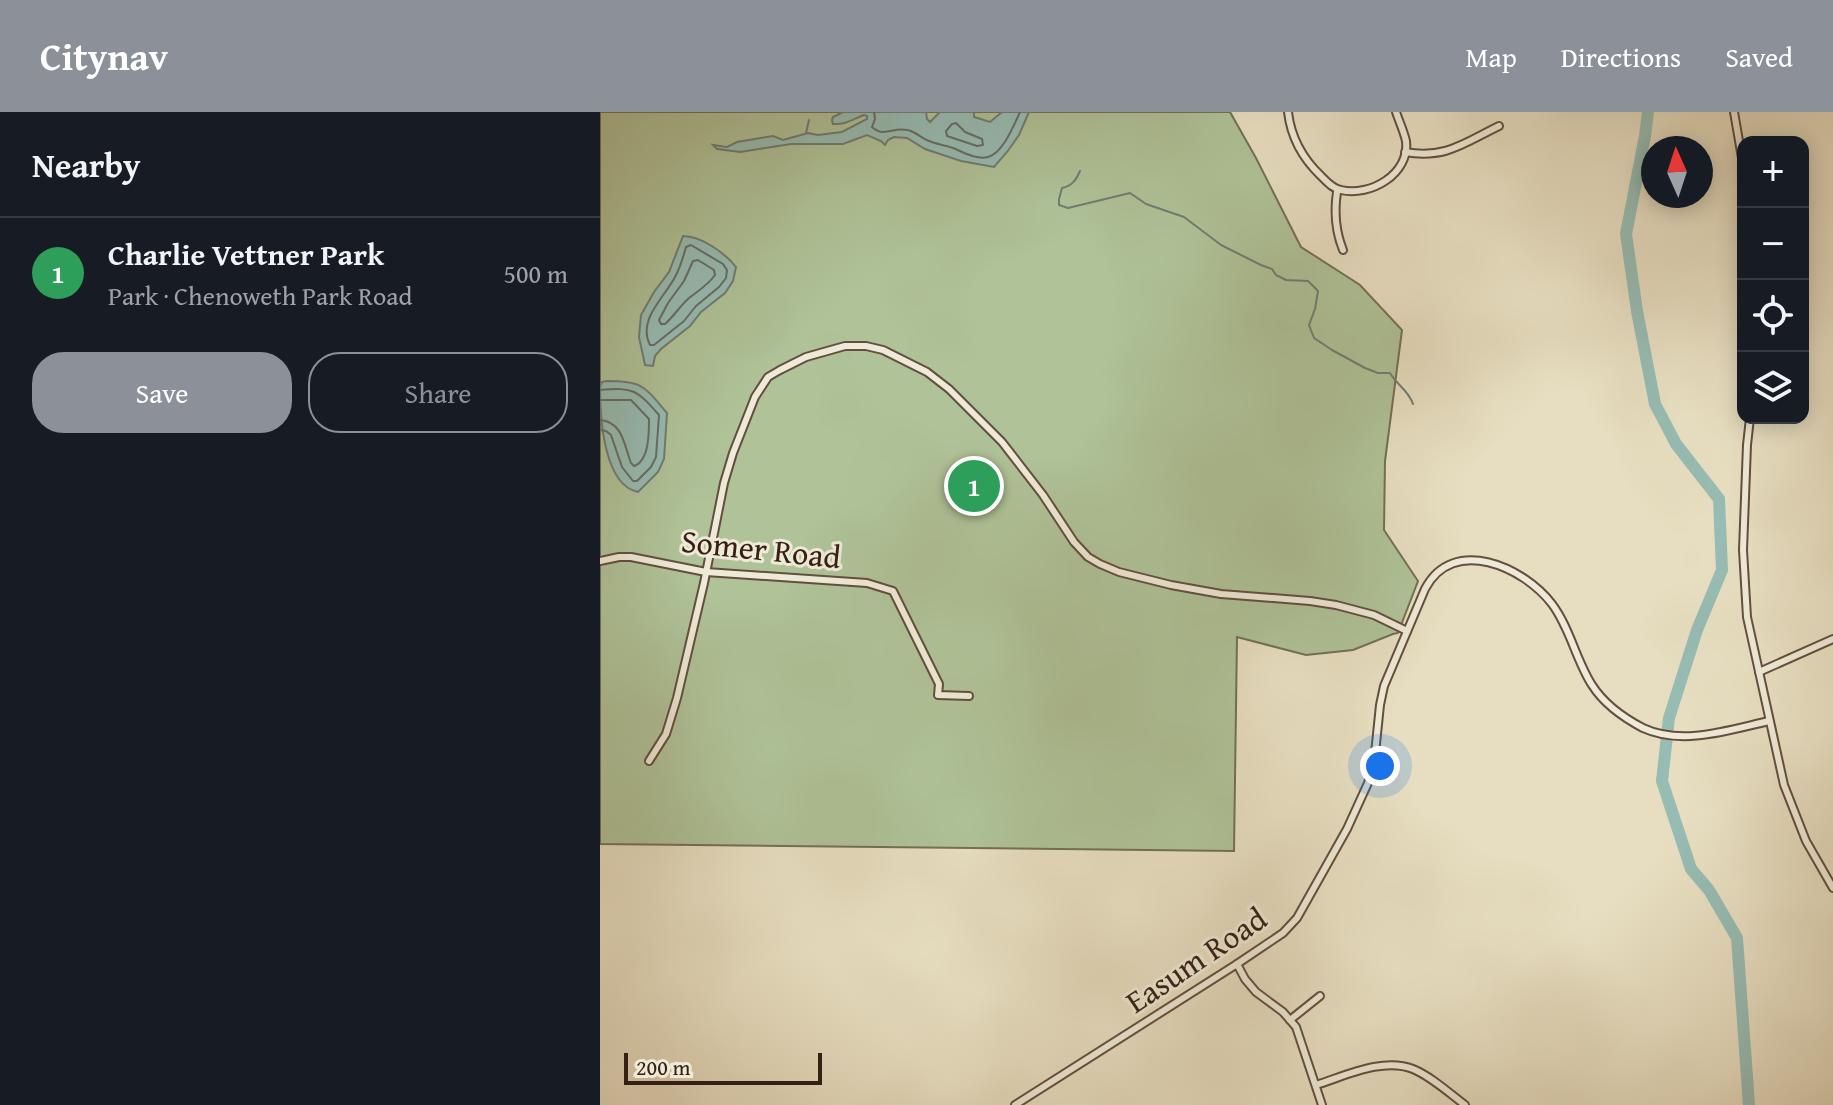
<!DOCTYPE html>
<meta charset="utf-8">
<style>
:root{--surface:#171b24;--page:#242831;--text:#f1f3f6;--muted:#9ea1a6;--line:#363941;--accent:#8c9099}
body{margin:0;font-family:"Gentium Book Plus",serif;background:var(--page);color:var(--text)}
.controls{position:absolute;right:24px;top:24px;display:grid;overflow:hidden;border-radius:16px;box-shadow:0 4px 20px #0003}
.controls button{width:72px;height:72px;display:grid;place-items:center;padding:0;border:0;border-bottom:2px solid var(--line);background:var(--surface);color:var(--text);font:40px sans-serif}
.compass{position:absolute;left:1041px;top:24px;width:72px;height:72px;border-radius:50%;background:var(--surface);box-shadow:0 4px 20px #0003;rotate:357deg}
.scale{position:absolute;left:24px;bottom:20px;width:198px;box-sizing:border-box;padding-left:8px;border:4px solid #361f14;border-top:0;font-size:22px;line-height:28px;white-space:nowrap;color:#361f14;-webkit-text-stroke:6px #efead7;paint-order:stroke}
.you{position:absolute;left:780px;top:654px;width:28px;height:28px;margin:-20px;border:6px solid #fff;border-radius:50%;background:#1a73e8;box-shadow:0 0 0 12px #1a73e833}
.badge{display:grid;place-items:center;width:52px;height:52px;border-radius:50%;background:var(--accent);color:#fff;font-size:26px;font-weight:700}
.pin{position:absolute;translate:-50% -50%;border:4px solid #fff;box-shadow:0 2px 8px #0006}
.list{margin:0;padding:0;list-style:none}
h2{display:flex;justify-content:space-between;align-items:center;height:104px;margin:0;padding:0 32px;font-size:34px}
h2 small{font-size:26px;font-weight:400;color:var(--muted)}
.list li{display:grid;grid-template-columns:52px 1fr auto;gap:24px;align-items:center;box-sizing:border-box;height:112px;padding:0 32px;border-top:2px solid var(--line)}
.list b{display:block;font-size:30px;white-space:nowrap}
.list p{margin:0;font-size:26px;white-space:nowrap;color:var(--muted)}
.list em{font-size:26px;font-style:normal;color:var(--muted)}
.actions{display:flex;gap:16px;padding:24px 32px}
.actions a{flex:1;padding:18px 0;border:2px solid var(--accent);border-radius:32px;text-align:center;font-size:28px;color:var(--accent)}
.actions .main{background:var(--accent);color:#fff}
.icon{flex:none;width:44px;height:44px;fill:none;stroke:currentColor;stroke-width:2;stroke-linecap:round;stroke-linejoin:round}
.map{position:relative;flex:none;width:1233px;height:993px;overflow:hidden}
header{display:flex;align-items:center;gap:48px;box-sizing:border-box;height:112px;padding:0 40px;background:var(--accent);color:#fff}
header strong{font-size:38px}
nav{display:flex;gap:44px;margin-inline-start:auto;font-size:28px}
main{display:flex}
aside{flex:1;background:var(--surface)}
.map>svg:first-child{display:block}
.green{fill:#afc298;stroke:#727056;stroke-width:2}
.water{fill:#97bcb3;stroke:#707d73;stroke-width:2}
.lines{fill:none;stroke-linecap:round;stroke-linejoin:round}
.shore{stroke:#666e64;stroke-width:2}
.stream{stroke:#707d73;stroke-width:2}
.river{stroke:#97bcb3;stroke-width:12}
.street-casing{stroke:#624f3f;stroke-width:10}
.street{stroke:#efead7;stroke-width:6}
.labels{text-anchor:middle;stroke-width:6;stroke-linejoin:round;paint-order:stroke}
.street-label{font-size:32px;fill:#361f14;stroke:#efead7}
</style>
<header>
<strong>Citynav</strong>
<nav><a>Map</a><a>Directions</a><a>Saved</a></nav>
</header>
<main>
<aside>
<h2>Nearby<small></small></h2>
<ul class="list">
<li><span class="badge" style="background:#2e9e5b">1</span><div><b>Charlie Vettner Park</b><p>Park · Chenoweth Park Road</p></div><em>500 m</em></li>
</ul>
<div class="actions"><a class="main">Save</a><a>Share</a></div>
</aside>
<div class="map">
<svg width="1233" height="993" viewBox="0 0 1233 993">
<rect width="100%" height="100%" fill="#e7dec1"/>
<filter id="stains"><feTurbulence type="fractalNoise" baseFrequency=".0025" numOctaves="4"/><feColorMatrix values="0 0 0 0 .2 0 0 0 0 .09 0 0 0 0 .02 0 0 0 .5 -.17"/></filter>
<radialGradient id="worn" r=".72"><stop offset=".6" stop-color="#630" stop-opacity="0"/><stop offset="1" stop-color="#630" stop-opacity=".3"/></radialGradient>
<path class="green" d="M0,0H630L656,46L701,135L760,173L802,218L785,349L784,418L818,469L798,521L793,522L753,538L706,543L637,525L634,739L0,732Z"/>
<g class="water">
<path d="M243,0H326L327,7L330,10L340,0H374V5L390,10L402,0H429L419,23L407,40L394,55L361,49L325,37L307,26L294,25L288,28L285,33L281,29L267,23L243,32H191L140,40L117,37L113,33L127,35L137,30L173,24L183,28L208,21L218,23L242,20L267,7V4L264,3C253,7 246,13 233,12L232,8L233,5Z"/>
<path d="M83,124C101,124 125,141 136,155L133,169L125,181L101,200L90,214L61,237L55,244L53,254L45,253L39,225L41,203L54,180L69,160Z"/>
<path d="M7,269C43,269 44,274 67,301L64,347L58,360L38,380C3,373 0,303 0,275L2,270Z"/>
</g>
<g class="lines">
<g class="shore">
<path d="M274,0L275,7L272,15C284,26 292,15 307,18C315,19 321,26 329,29C336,32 345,33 353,36C363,40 376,48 388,45C403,41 414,13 420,0"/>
<path d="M356,11L365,20L382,27L383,33L377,34L347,24L346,19L352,12Z"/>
<path d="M91,133L123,152L127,158L126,166L119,175L96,194L84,209L54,233H50C37,208 64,186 75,165C80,156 83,146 86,135Z"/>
<path d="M98,148L114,158L115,163C108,173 98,179 89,186C80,194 74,204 65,212H61L59,208L68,191L84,169L93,149Z"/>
<path d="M0,278C34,275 37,278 59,303L56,345L51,355L37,369H33L22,355L11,323L6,319L0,318"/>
<path d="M0,288H31L49,307C49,322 49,349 34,354L31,351C24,333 23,310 0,308"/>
</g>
<g class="stream">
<path d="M206,21L209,8"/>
<path d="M480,59C476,68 472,74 462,76L459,87V93L468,96L530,81L546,92L584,105L621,133L661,153L672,157L676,163L686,168L708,169L718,179L715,197L709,213L714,226L732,238L765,256L778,261H790C797,273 809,279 813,292"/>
</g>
<path class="river" d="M1048,0L1045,24L1026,122L1037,199L1055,292L1076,332L1119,387L1122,458L1097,518L1069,606L1062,669L1091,757L1109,778L1137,826L1149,993"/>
<defs>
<g id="street">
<path d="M688,0C691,26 702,46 721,64C727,70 733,77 741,78C770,85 810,62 806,29C804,20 799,9 796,0"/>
<path d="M1134,0L1143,52"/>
<path d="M805,40C846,47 864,31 899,14"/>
<path d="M739,78L737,80C734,100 735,118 743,138"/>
<path d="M1150,306L1147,333L1143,438L1147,505L1184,673L1206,729L1233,776"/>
<path d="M0,449L19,445H31L106,460L267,471L293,479L339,572L338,583L369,584"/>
<path d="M1159,560L1233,527"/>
<path d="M49,649L66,622L77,586L104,471L124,371L133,341L155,285L168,265L180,258L206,245L245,234H266L283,238L327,260L349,277L402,330L443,383L474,430L488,445L500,452L519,460L571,473L621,482L710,489L736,493L774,503L807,519"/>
<path d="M637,852L645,867L656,880L683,900L696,915L722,993"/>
<path d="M690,908L720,884"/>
<path d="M716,973C745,964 783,945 813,957C832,965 849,981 865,993"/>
<path d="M415,993L637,852L683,821L697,806L747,717L768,671L774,651L780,593L784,574L825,477C853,423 924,455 952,492C970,516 976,548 992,573C1004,592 1024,606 1043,616C1082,634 1129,618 1169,609"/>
</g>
</defs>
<use href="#street" class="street-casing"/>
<use href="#street" class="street"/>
</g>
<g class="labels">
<g class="street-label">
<text transform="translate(161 437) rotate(6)" y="11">Somer Road</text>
<text transform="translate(596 848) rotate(-34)" y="11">Easum Road</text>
</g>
</g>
<rect width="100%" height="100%" filter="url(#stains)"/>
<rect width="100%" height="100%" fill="url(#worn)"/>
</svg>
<div class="controls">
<button>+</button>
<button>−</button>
<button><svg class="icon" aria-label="locate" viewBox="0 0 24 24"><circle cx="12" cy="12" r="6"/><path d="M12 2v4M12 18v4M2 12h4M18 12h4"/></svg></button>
<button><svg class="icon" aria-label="layers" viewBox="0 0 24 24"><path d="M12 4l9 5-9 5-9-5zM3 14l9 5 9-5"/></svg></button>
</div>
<svg class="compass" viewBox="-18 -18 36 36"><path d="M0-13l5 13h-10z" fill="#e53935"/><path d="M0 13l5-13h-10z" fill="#9ea1a6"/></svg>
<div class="scale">200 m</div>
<div class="you"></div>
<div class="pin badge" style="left:374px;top:374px;background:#2e9e5b">1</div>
</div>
</main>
